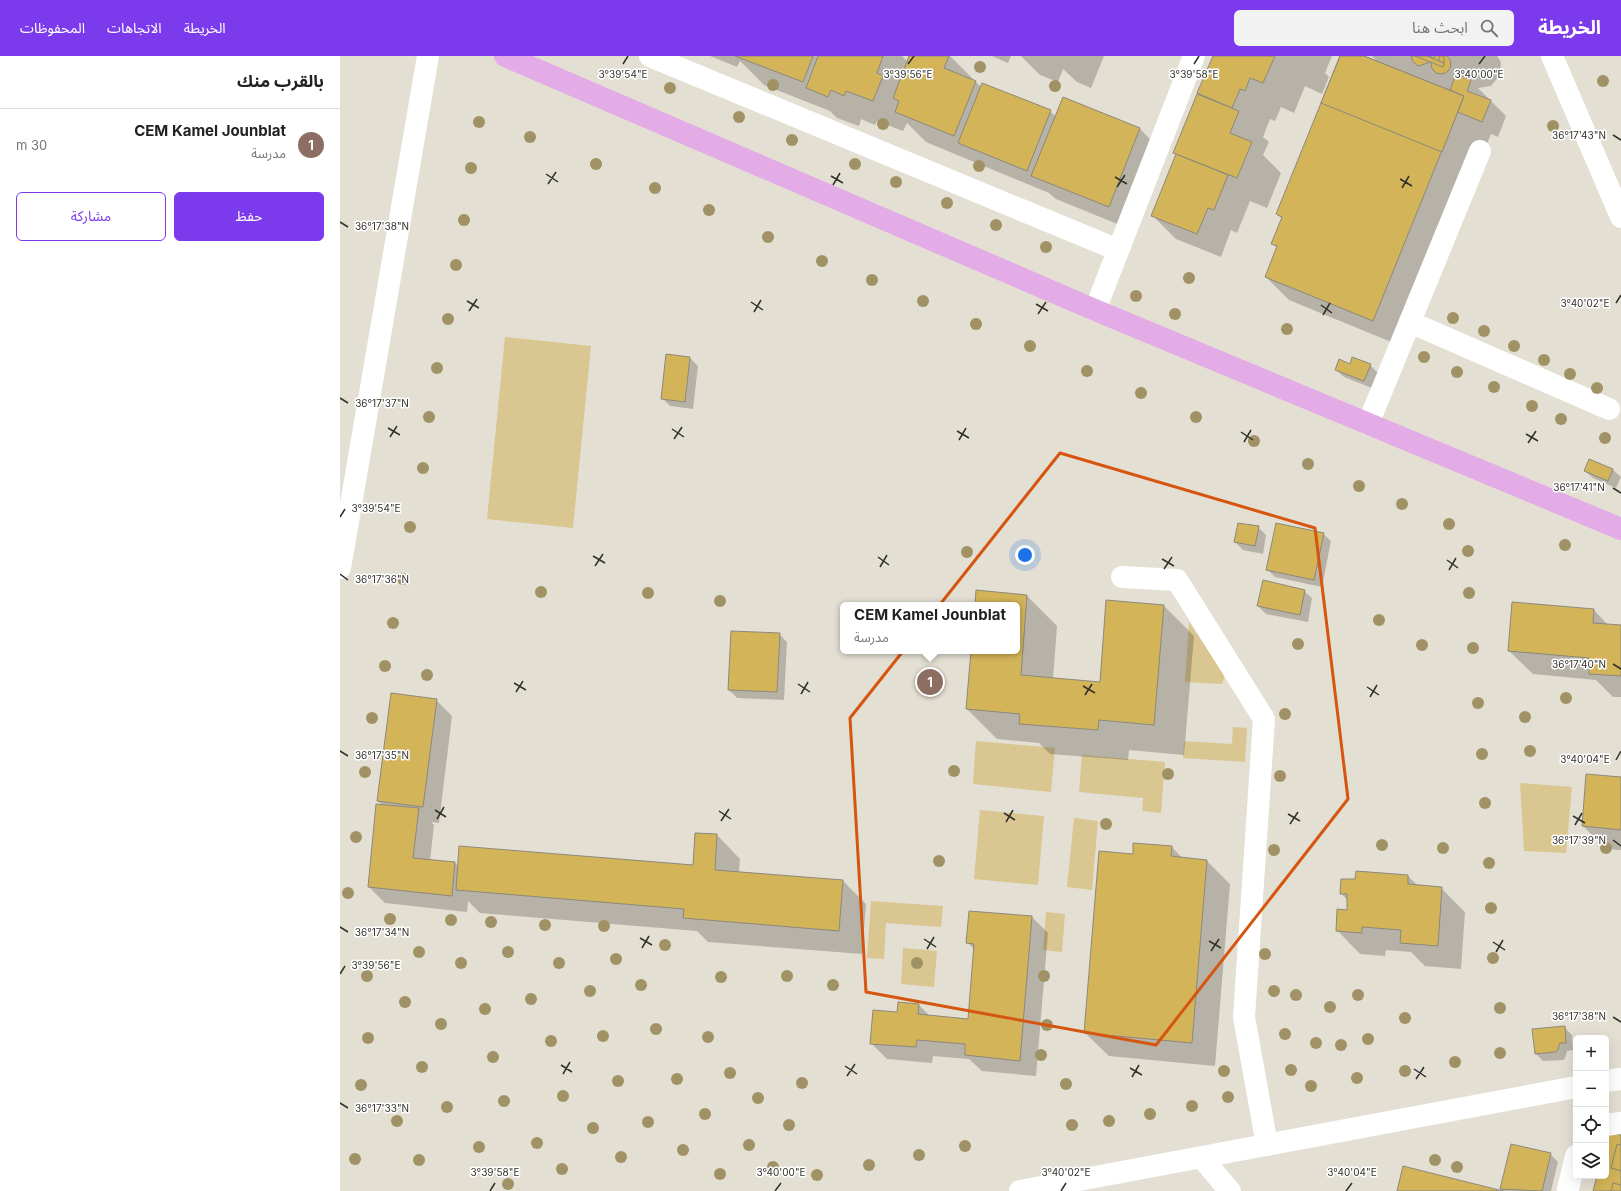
<!DOCTYPE html>
<html lang="ar">
<meta charset="utf-8">
<style>
:root{--surface:#fff;--page:#f2f2f2;--text:#222;--muted:#767676;--line:#e0e0e0;--accent:#7c3aed}
body{margin:0;font-family:Inter,"Noto Sans Arabic",sans-serif;background:var(--page);color:var(--text);direction:rtl}
.controls{position:absolute;right:12px;bottom:12px;display:grid;overflow:hidden;border-radius:6px;box-shadow:0 4px 16px #0002}
.controls button{width:36px;height:36px;display:grid;place-items:center;padding:0;border:0;border-bottom:1px solid var(--line);background:var(--surface);color:var(--text);font:20px sans-serif}
.you{position:absolute;left:685px;top:499px;width:14px;height:14px;margin:-10px;border:3px solid #fff;border-radius:50%;background:#1a73e8;box-shadow:0 0 0 6px #1a73e833}
.badge{display:grid;place-items:center;width:26px;height:26px;border-radius:50%;background:var(--accent);color:#fff;font-size:13px;font-weight:700}
.pin{position:absolute;translate:-50% -50%;border:2px solid #fff;box-shadow:0 1px 4px #0006}
.popup{position:absolute;left:500px;top:546px;width:180px;height:52px;box-sizing:border-box;display:grid;place-content:center;border-radius:6px;background:var(--surface);filter:drop-shadow(0 1px 3px #0005);font-size:13px;white-space:nowrap;color:var(--muted)}
.popup b{font-size:15px;color:var(--text)}
.popup::after{content:'';position:absolute;left:50%;top:100%;margin-left:-8px;border:8px solid transparent;border-top-color:var(--surface)}
.list{margin:0;padding:0;list-style:none}
h2{display:flex;justify-content:space-between;align-items:center;height:52px;margin:0;padding:0 16px;font-size:17px}
h2 small{font-size:13px;font-weight:400;color:var(--muted)}
.list li{display:grid;grid-template-columns:26px 1fr auto;gap:12px;align-items:center;box-sizing:border-box;height:72px;padding:0 16px;border-top:1px solid var(--line)}
.list b{display:block;font-size:15px;white-space:nowrap}
.list p{margin:0;font-size:13px;white-space:nowrap;color:var(--muted)}
.list em{font-size:13px;font-style:normal;color:var(--muted)}
.actions{display:flex;gap:8px;padding:12px 16px}
.actions a{flex:1;padding:9px 0;border:1px solid var(--accent);border-radius:6px;text-align:center;font-size:14px;color:var(--accent)}
.actions .main{background:var(--accent);color:#fff}
.icon{flex:none;width:22px;height:22px;fill:none;stroke:currentColor;stroke-width:2;stroke-linecap:round;stroke-linejoin:round}
.map{position:relative;flex:none;width:1281px;height:1135px;overflow:hidden;direction:ltr}
header{display:flex;align-items:center;gap:24px;box-sizing:border-box;height:56px;padding:0 20px;background:var(--accent);color:#fff}
header strong{font-size:19px}
nav{display:flex;gap:22px;margin-inline-start:auto;font-size:14px}
.search{width:280px;height:36px;background:var(--page);display:flex;align-items:center;gap:10px;box-sizing:border-box;padding:0 14px;border-radius:6px;color:var(--muted);font-size:15px}
main{display:flex}
aside{flex:1;background:var(--surface)}
.map>svg:first-child{display:block}
.green{fill:#d9c691}
.shadow{fill:#0003}
.building{fill:#d3b458;stroke:#8c887d}
.lines{fill:none;stroke-linecap:round;stroke-linejoin:round}
.minor{stroke:#fff;stroke-width:22}
.major{stroke:#e3ace7;stroke-width:22}
.tree{fill:#a09264}
.marked{fill:none;stroke:#d6550f;stroke-width:3;stroke-linejoin:round}
.ticks{fill:none;stroke:#31302b;stroke-width:1.5}
.ticks-label{font-size:10px;text-anchor:middle;fill:#31302b;stroke:#fff;stroke-width:3;stroke-linejoin:round;paint-order:stroke}
</style>
<header>
<strong>الخريطة</strong>
<div class="search"><svg class="icon" aria-label="search" viewBox="0 0 24 24"><circle cx="10" cy="10" r="6"/><path d="M15 15l6 6"/></svg>ابحث هنا</div>
<nav><a>الخريطة</a><a>الاتجاهات</a><a>المحفوظات</a></nav>
</header>
<main>
<div class="map">
<svg width="1281" height="1135" viewBox="0 0 1281 1135">
<rect width="100%" height="100%" fill="#e4dfd3"/>
<g class="green">
<path d="M165,281L251,290L233,472L147,463Z"/>
<path d="M849,566L885,620L882,628L845,626Z"/>
<path d="M893,671L907,672L905,706L843,702L844,685L892,688Z"/>
<path d="M636,685L715,692L711,736L633,728Z"/>
<path d="M742,699L825,706L821,757L802,755L803,742L739,736Z"/>
<path d="M1180,727L1232,731L1226,797L1184,795Z"/>
<path d="M640,754L704,760L698,829L634,823Z"/>
<path d="M734,762L758,765L752,834L727,831Z"/>
<path d="M531,845L603,850L601,871L546,867L544,903L527,902Z"/>
<path d="M706,856L725,858L722,896L703,894Z"/>
<path d="M563,892L597,895L594,931L561,928Z"/>
</g>
<g class="shadow">
<path d="M370,0H562L568,6L570,0H610L641,31L710,55L716,61L800,73L823,96L792,174L716,143L709,137L586,86L567,67L563,75L537,65L535,69L521,63L519,70L497,62L490,55L424,29L400,5L397,11Z"/>
<path d="M652,0H671L668,7Z"/>
<path d="M681,0H764L751,32L737,26L723,13L718,26L700,19Z"/>
<path d="M874,0H992L985,17L989,21L982,38L965,30L954,57L941,51L935,65L930,63L923,81L929,86L923,99L941,117L927,152L910,145L897,177L891,174L881,201L836,183L812,159L863,42L859,37Z"/>
<path d="M1001,0H1022L1039,7L1032,0H1157L1161,6L1160,19L1151,30L1138,32L1166,60L1158,81L1151,78L1132,125L1056,288L949,244L926,221L937,192L933,187L943,163L937,158Z"/>
<path d="M350,302L358,310L353,353L330,350L322,342Z"/>
<path d="M1030,309L1038,317L1032,332L1004,321L996,314Z"/>
<path d="M1273,414L1281,421L1276,432L1253,422L1245,415Z"/>
<path d="M918,471L926,479L923,498L903,494L895,486Z"/>
<path d="M983,478L991,485L982,531L935,521L927,513Z"/>
<path d="M637,535L687,540L717,570L713,623L760,627L824,550L854,580L844,699L789,694L788,704L710,698L699,687L657,683L627,653L632,595H677V549H636Z"/>
<path d="M964,535L972,542L968,566L926,558L918,550Z"/>
<path d="M1254,554L1268,569L1281,570V641H1273L1256,624L1193,618L1169,595Z"/>
<path d="M439,578L447,586L444,644L397,642L389,634Z"/>
<path d="M96,644L112,660L99,767L91,766L94,769L90,805L115,807L119,811L354,810L377,779L400,803L399,817L503,825L526,848L522,898L368,886L357,875L140,857L128,845L127,856L45,847L29,831L42,749L38,745Z"/>
<path d="M1281,722V794L1266,793L1243,770Z"/>
<path d="M832,791L843,803L867,805L890,828L875,1010L769,1000L745,977L794,799Z"/>
<path d="M1068,820L1078,830L1101,832L1125,856L1121,913L1085,910L1071,896L1046,894L1045,900L1020,898L997,874L1008,855V845L1001,837L1016,824Z"/>
<path d="M630,856L692,861L708,877L696,1020L642,1015L629,1003L593,1000L592,1007L547,1003L531,987L558,957L579,949L591,961L629,964L635,894L627,886Z"/>
<path d="M1224,971L1232,979L1233,994L1227,995L1225,1002L1223,1004L1203,1005L1195,997Z"/>
<path d="M1172,1089L1210,1098L1218,1106L1211,1135H1163L1161,1133Z"/>
</g>
<g class="building">
<circle cx="1101" cy="8" r="10"/>
<path d="M395,0H473L463,26Z"/>
<path d="M478,0H543L537,17L543,20L533,45L506,35L504,40L491,34L488,41L466,32Z"/>
<path d="M569,0H609L604,12L636,25L614,80L555,56L559,45L553,42Z"/>
<path d="M873,0H935L923,27L910,22L905,35L900,33L892,52L857,37Z"/>
<path d="M1000,0H1024L1124,40L1033,265L925,221L937,190L931,188L942,161L936,158Z"/>
<path d="M1000,0H1024L1124,40L1102,96L981,47Z"/>
<path d="M1071,0H1091V2L1088,7L1078,10L1073,6Z"/>
<path d="M1075,0H1087L1104,7V10L1103,11Z"/>
<path d="M1099,0H1104V7L1099,5Z"/>
<path d="M1116,18L1131,24L1127,35L1151,44L1142,66L1118,56L1124,40L1110,34Z"/>
<path d="M642,27L711,54L687,115L618,87Z"/>
<path d="M857,38L899,55L890,77L912,86L897,122L833,97Z"/>
<path d="M723,41L800,72L769,151L691,120Z"/>
<path d="M836,98L888,119L874,154L868,152L857,178L811,160Z"/>
<path d="M326,298L350,301L345,346L321,343Z"/>
<path d="M1012,301L1031,308L1024,325L995,314L999,303L1010,308Z"/>
<path d="M1249,403L1273,413L1268,425L1244,415Z"/>
<path d="M898,467L919,470L915,490L894,486Z"/>
<path d="M936,467L984,477L974,524L926,514Z"/>
<path d="M923,524L965,534L960,559L917,550Z"/>
<path d="M636,534L687,539L681,619L760,626L766,544L824,549L814,669L759,664L758,674L679,668L680,658L626,653L631,595H677V549H635Z"/>
<path d="M1172,546L1254,553L1253,567L1281,569V620L1249,618V602L1168,595Z"/>
<path d="M391,575L440,577L437,636L388,634Z"/>
<path d="M51,637L97,643L83,751L37,745Z"/>
<path d="M1246,718L1281,721V774L1242,770Z"/>
<path d="M36,748L79,752L73,802L115,806L112,840L28,831Z"/>
<path d="M355,777L377,778L375,814L503,824L499,875L343,862L344,853L116,834L119,790L353,809Z"/>
<path d="M793,787L832,790L831,800L867,804L852,987L744,977L759,795L793,798Z"/>
<path d="M1016,815L1068,819V828L1102,831L1098,890L1060,887L1061,874L1022,871V877L996,875L997,853L1007,854V838H1000L1001,823H1015Z"/>
<path d="M629,855L692,860L680,1005L625,999V988L577,984L576,991L530,988L533,954L557,956L558,946L579,948L578,958L628,963L634,888L626,887Z"/>
<path d="M1225,970L1226,987H1220L1218,994L1215,996L1195,998L1192,973Z"/>
<path d="M1269,1076L1281,1079V1135H1253L1257,1120H1266V1085Z"/>
<path d="M1171,1088L1211,1097L1202,1135L1160,1133Z"/>
<path d="M1277,1088L1281,1089V1115L1271,1112Z"/>
<path d="M1063,1110L1163,1135H1057Z"/>
<path d="M1273,1127L1281,1129V1135H1271Z"/>
</g>
<g class="lines">
<g class="minor">
<path d="M310,0L778,194"/>
<path d="M1212,0L1281,161"/>
<path d="M755,254L854,0"/>
<path d="M1070,266L1269,353"/>
<path d="M1028,368L1140,95"/>
<path d="M0,512L88,0"/>
<path d="M782,521L837,524L924,663L904,961L927,1089"/>
<path d="M1266,1025L1281,1023"/>
<path d="M1266,1069L1281,1067"/>
<path d="M862,1102L890,1135"/>
<path d="M1228,1133L1236,1100"/>
<path d="M680,1135L1236,1031"/>
</g>
<path class="major" d="M165,0L755,254L1281,473"/>
</g>
<g class="tree">
<circle cx="640" cy="11" r="6"/>
<circle cx="1263" cy="25" r="6"/>
<circle cx="433" cy="29" r="6"/>
<circle cx="715" cy="30" r="6"/>
<circle cx="330" cy="32" r="6"/>
<circle cx="399" cy="61" r="6"/>
<circle cx="139" cy="66" r="6"/>
<circle cx="543" cy="68" r="6"/>
<circle cx="1213" cy="70" r="6"/>
<circle cx="190" cy="81" r="6"/>
<circle cx="452" cy="84" r="6"/>
<circle cx="256" cy="108" r="6"/>
<circle cx="515" cy="108" r="6"/>
<circle cx="639" cy="110" r="6"/>
<circle cx="131" cy="112" r="6"/>
<circle cx="556" cy="126" r="6"/>
<circle cx="315" cy="132" r="6"/>
<circle cx="607" cy="147" r="6"/>
<circle cx="369" cy="154" r="6"/>
<circle cx="124" cy="164" r="6"/>
<circle cx="656" cy="169" r="6"/>
<circle cx="428" cy="181" r="6"/>
<circle cx="706" cy="191" r="6"/>
<circle cx="482" cy="205" r="6"/>
<circle cx="116" cy="209" r="6"/>
<circle cx="849" cy="222" r="6"/>
<circle cx="532" cy="224" r="6"/>
<circle cx="796" cy="240" r="6"/>
<circle cx="583" cy="245" r="6"/>
<circle cx="835" cy="258" r="6"/>
<circle cx="1113" cy="262" r="6"/>
<circle cx="108" cy="263" r="6"/>
<circle cx="636" cy="268" r="6"/>
<circle cx="947" cy="273" r="6"/>
<circle cx="1144" cy="275" r="6"/>
<circle cx="690" cy="290" r="6"/>
<circle cx="1174" cy="290" r="6"/>
<circle cx="1084" cy="301" r="6"/>
<circle cx="1204" cy="304" r="6"/>
<circle cx="97" cy="312" r="6"/>
<circle cx="747" cy="315" r="6"/>
<circle cx="1117" cy="316" r="6"/>
<circle cx="1230" cy="318" r="6"/>
<circle cx="1154" cy="331" r="6"/>
<circle cx="1257" cy="332" r="6"/>
<circle cx="801" cy="337" r="6"/>
<circle cx="1192" cy="350" r="6"/>
<circle cx="89" cy="361" r="6"/>
<circle cx="856" cy="361" r="6"/>
<circle cx="1221" cy="363" r="6"/>
<circle cx="1265" cy="382" r="6"/>
<circle cx="914" cy="385" r="6"/>
<circle cx="968" cy="408" r="6"/>
<circle cx="83" cy="412" r="6"/>
<circle cx="1019" cy="430" r="6"/>
<circle cx="1062" cy="448" r="6"/>
<circle cx="1109" cy="468" r="6"/>
<circle cx="70" cy="471" r="6"/>
<circle cx="1225" cy="489" r="6"/>
<circle cx="1128" cy="495" r="6"/>
<circle cx="627" cy="496" r="6"/>
<circle cx="63" cy="523" r="6"/>
<circle cx="201" cy="536" r="6"/>
<circle cx="308" cy="537" r="6"/>
<circle cx="1129" cy="537" r="6"/>
<circle cx="380" cy="545" r="6"/>
<circle cx="1039" cy="564" r="6"/>
<circle cx="53" cy="567" r="6"/>
<circle cx="958" cy="588" r="6"/>
<circle cx="1082" cy="589" r="6"/>
<circle cx="1133" cy="592" r="6"/>
<circle cx="45" cy="610" r="6"/>
<circle cx="87" cy="619" r="6"/>
<circle cx="1226" cy="642" r="6"/>
<circle cx="1138" cy="647" r="6"/>
<circle cx="945" cy="658" r="6"/>
<circle cx="1185" cy="661" r="6"/>
<circle cx="32" cy="662" r="6"/>
<circle cx="1190" cy="695" r="6"/>
<circle cx="1142" cy="698" r="6"/>
<circle cx="614" cy="715" r="6"/>
<circle cx="25" cy="716" r="6"/>
<circle cx="828" cy="718" r="6"/>
<circle cx="940" cy="720" r="6"/>
<circle cx="1145" cy="747" r="6"/>
<circle cx="766" cy="768" r="6"/>
<circle cx="16" cy="781" r="6"/>
<circle cx="1042" cy="789" r="6"/>
<circle cx="1103" cy="792" r="6"/>
<circle cx="1266" cy="792" r="6"/>
<circle cx="934" cy="794" r="6"/>
<circle cx="599" cy="805" r="6"/>
<circle cx="1149" cy="807" r="6"/>
<circle cx="8" cy="837" r="6"/>
<circle cx="1151" cy="852" r="6"/>
<circle cx="50" cy="863" r="6"/>
<circle cx="111" cy="864" r="6"/>
<circle cx="151" cy="866" r="6"/>
<circle cx="205" cy="869" r="6"/>
<circle cx="264" cy="870" r="6"/>
<circle cx="325" cy="889" r="6"/>
<circle cx="79" cy="896" r="6"/>
<circle cx="168" cy="896" r="6"/>
<circle cx="925" cy="898" r="6"/>
<circle cx="1153" cy="902" r="6"/>
<circle cx="276" cy="903" r="6"/>
<circle cx="121" cy="907" r="6"/>
<circle cx="219" cy="907" r="6"/>
<circle cx="577" cy="907" r="6"/>
<circle cx="27" cy="920" r="6"/>
<circle cx="447" cy="920" r="6"/>
<circle cx="704" cy="920" r="6"/>
<circle cx="381" cy="921" r="6"/>
<circle cx="301" cy="929" r="6"/>
<circle cx="493" cy="929" r="6"/>
<circle cx="250" cy="935" r="6"/>
<circle cx="934" cy="935" r="6"/>
<circle cx="956" cy="939" r="6"/>
<circle cx="1018" cy="939" r="6"/>
<circle cx="191" cy="943" r="6"/>
<circle cx="65" cy="946" r="6"/>
<circle cx="990" cy="951" r="6"/>
<circle cx="1160" cy="952" r="6"/>
<circle cx="145" cy="953" r="6"/>
<circle cx="1065" cy="962" r="6"/>
<circle cx="101" cy="968" r="6"/>
<circle cx="707" cy="969" r="6"/>
<circle cx="316" cy="973" r="6"/>
<circle cx="945" cy="978" r="6"/>
<circle cx="263" cy="980" r="6"/>
<circle cx="368" cy="981" r="6"/>
<circle cx="28" cy="982" r="6"/>
<circle cx="1028" cy="983" r="6"/>
<circle cx="211" cy="985" r="6"/>
<circle cx="976" cy="987" r="6"/>
<circle cx="1001" cy="989" r="6"/>
<circle cx="1160" cy="997" r="6"/>
<circle cx="701" cy="999" r="6"/>
<circle cx="153" cy="1001" r="6"/>
<circle cx="1115" cy="1006" r="6"/>
<circle cx="82" cy="1011" r="6"/>
<circle cx="951" cy="1014" r="6"/>
<circle cx="884" cy="1015" r="6"/>
<circle cx="1065" cy="1015" r="6"/>
<circle cx="390" cy="1017" r="6"/>
<circle cx="1017" cy="1022" r="6"/>
<circle cx="337" cy="1023" r="6"/>
<circle cx="278" cy="1025" r="6"/>
<circle cx="462" cy="1027" r="6"/>
<circle cx="726" cy="1028" r="6"/>
<circle cx="21" cy="1029" r="6"/>
<circle cx="971" cy="1030" r="6"/>
<circle cx="223" cy="1040" r="6"/>
<circle cx="888" cy="1041" r="6"/>
<circle cx="418" cy="1042" r="6"/>
<circle cx="164" cy="1045" r="6"/>
<circle cx="852" cy="1050" r="6"/>
<circle cx="107" cy="1051" r="6"/>
<circle cx="365" cy="1058" r="6"/>
<circle cx="810" cy="1058" r="6"/>
<circle cx="57" cy="1065" r="6"/>
<circle cx="769" cy="1065" r="6"/>
<circle cx="308" cy="1066" r="6"/>
<circle cx="449" cy="1069" r="6"/>
<circle cx="732" cy="1069" r="6"/>
<circle cx="253" cy="1072" r="6"/>
<circle cx="197" cy="1087" r="6"/>
<circle cx="409" cy="1089" r="6"/>
<circle cx="625" cy="1090" r="6"/>
<circle cx="139" cy="1091" r="6"/>
<circle cx="343" cy="1094" r="6"/>
<circle cx="579" cy="1099" r="6"/>
<circle cx="281" cy="1101" r="6"/>
<circle cx="15" cy="1103" r="6"/>
<circle cx="79" cy="1104" r="6"/>
<circle cx="1095" cy="1104" r="6"/>
<circle cx="529" cy="1109" r="6"/>
<circle cx="433" cy="1111" r="6"/>
<circle cx="1117" cy="1111" r="6"/>
<circle cx="222" cy="1113" r="6"/>
<circle cx="380" cy="1118" r="6"/>
<circle cx="477" cy="1119" r="6"/>
<circle cx="168" cy="1128" r="6"/>
</g>
<path class="marked" d="M720,397L975,472L1008,743L816,989L526,936L510,662Z"/>
<path class="ticks" d="M283,8L288,0M568,8L574,0M854,8L859,0M1139,8L1145,0M1273,79L1281,84M206,118L218,126M491,120L503,127M775,121L787,128M1060,123L1072,130M208,128L216,116M493,129L500,117M777,131L785,119M1062,132L1069,120M0,166L8,171M127,245L139,252M411,246L423,254M1276,247L1281,239M696,248L708,255M981,249L992,257M129,255L137,243M414,256L421,244M698,258L706,246M983,259L990,247M0,342L8,347M48,372L60,379M332,373L344,381M617,375L629,382M901,376L913,384M1186,378L1198,385M50,381L57,370M334,383L342,371M619,384L626,372M904,386L911,374M1188,387L1196,375M1273,432L1281,437M0,461L5,453M253,500L265,507M538,501L549,509M822,503L834,510M1107,504L1118,512M255,510L263,498M540,511L547,499M824,513L832,501M1109,514L1116,502M0,518L8,524M1273,608L1281,613M174,627L186,634M458,628L470,636M743,630L755,637M1027,631L1039,639M176,636L183,625M461,638L468,626M745,639L752,628M1030,641L1037,629M0,695L8,700M1276,704L1281,695M95,754L106,761M379,755L391,763M664,757L675,764M948,758L960,765M1233,760L1245,767M97,763L104,751M381,765L389,753M666,766L673,754M950,768L958,756M1235,769L1242,757M1273,784L1281,790M0,871L8,876M300,882L312,889M584,883L596,891M869,885L881,892M1153,886L1165,894M302,892L309,880M587,893L594,881M871,895L879,883M1156,896L1163,884M0,918L5,910M1273,961L1281,966M221,1009L232,1016M505,1010L517,1018M790,1012L802,1019M1074,1013L1086,1021M223,1018L230,1006M507,1020L515,1008M792,1021L799,1009M1076,1023L1084,1011M0,1047L8,1052M150,1135L155,1127M435,1135L441,1127M721,1135L726,1127M1006,1135L1012,1127"/>
<g class="ticks-label">
<text x="283" y="22">3°39'54"E</text>
<text x="568" y="22">3°39'56"E</text>
<text x="854" y="22">3°39'58"E</text>
<text x="1139" y="22">3°40'00"E</text>
<text x="1239" y="83">36°17'43"N</text>
<text x="42" y="174">36°17'38"N</text>
<text x="1245" y="251">3°40'02"E</text>
<text x="42" y="351">36°17'37"N</text>
<text x="1239" y="435">36°17'41"N</text>
<text x="36" y="456">3°39'54"E</text>
<text x="42" y="527">36°17'36"N</text>
<text x="1239" y="612">36°17'40"N</text>
<text x="42" y="703">36°17'35"N</text>
<text x="1245" y="707">3°40'04"E</text>
<text x="1239" y="788">36°17'39"N</text>
<text x="42" y="880">36°17'34"N</text>
<text x="36" y="913">3°39'56"E</text>
<text x="1239" y="964">36°17'38"N</text>
<text x="42" y="1056">36°17'33"N</text>
<text x="155" y="1120">3°39'58"E</text>
<text x="441" y="1120">3°40'00"E</text>
<text x="726" y="1120">3°40'02"E</text>
<text x="1012" y="1120">3°40'04"E</text>
</g>
</svg>
<div class="controls">
<button>+</button>
<button>−</button>
<button><svg class="icon" aria-label="locate" viewBox="0 0 24 24"><circle cx="12" cy="12" r="6"/><path d="M12 2v4M12 18v4M2 12h4M18 12h4"/></svg></button>
<button><svg class="icon" aria-label="layers" viewBox="0 0 24 24"><path d="M12 4l9 5-9 5-9-5zM3 14l9 5 9-5"/></svg></button>
</div>
<div class="you"></div>
<div class="pin badge" style="left:590px;top:626px;background:#8d6e63">1</div>
<div class="popup"><b>CEM Kamel Jounblat</b>مدرسة</div>
</div>
<aside>
<h2>بالقرب منك<small></small></h2>
<ul class="list">
<li><span class="badge" style="background:#8d6e63">1</span><div><b>CEM Kamel Jounblat</b><p>مدرسة</p></div><em>30 m</em></li>
</ul>
<div class="actions"><a class="main">حفظ</a><a>مشاركة</a></div>
</aside>
</main>
